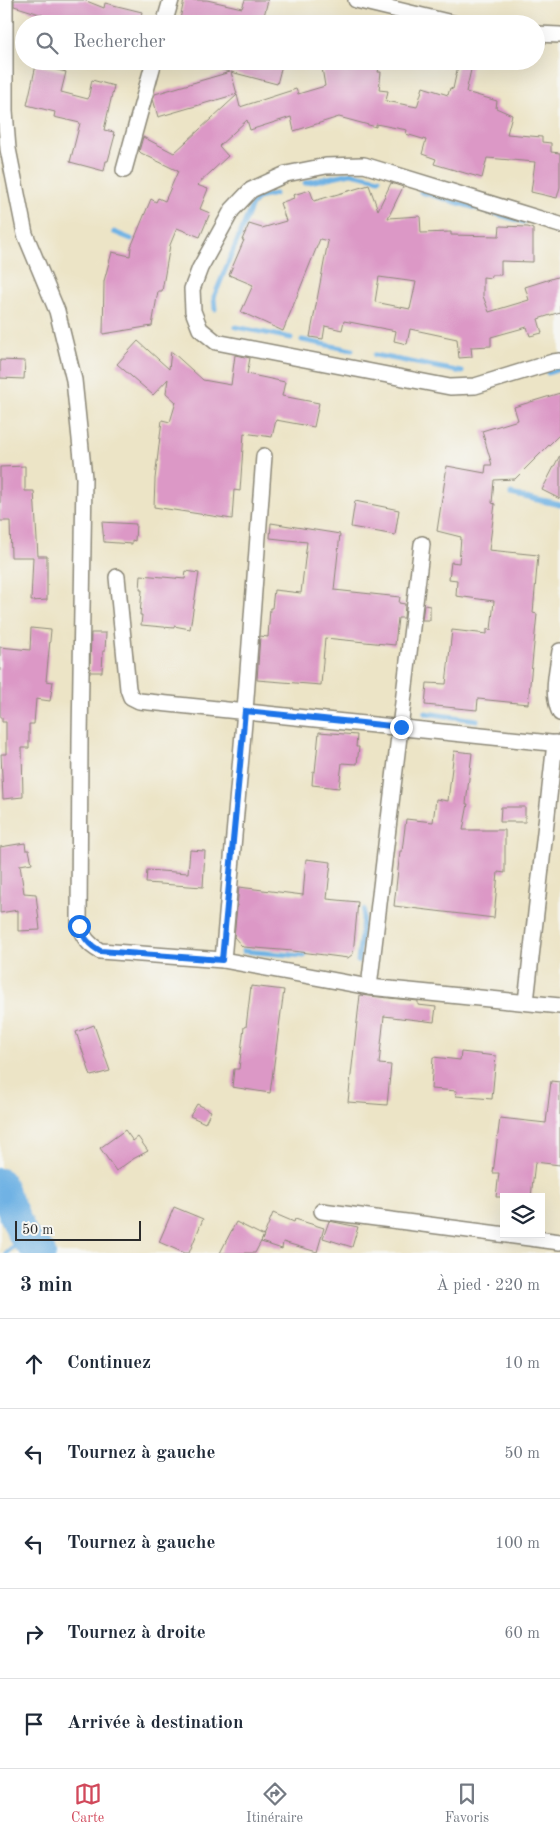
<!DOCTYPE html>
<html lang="fr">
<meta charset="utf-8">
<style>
:root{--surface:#fff;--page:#f2f2f3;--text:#1f2937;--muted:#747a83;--line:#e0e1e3;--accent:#d1495b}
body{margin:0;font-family:"Old Standard TT",serif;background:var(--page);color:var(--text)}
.controls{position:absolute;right:15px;bottom:15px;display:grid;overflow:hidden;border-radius:0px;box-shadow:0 5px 20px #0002}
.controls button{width:45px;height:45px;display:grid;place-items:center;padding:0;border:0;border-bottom:1px solid var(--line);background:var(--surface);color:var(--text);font:25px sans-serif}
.scale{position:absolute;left:15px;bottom:12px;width:126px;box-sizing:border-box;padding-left:5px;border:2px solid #2b2b2b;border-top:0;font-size:14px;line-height:18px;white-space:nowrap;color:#2b2b2b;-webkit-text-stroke:4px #f6f6f2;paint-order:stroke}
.stop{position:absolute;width:15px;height:15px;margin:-11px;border:4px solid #1a73e8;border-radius:50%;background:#fff}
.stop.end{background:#1a73e8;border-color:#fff;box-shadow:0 1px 5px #0008}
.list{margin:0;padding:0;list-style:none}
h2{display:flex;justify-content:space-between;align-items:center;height:65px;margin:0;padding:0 20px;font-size:21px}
h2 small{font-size:16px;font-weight:400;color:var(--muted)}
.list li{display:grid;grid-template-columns:32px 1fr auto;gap:15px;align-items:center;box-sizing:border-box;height:90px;padding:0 20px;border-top:1px solid var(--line)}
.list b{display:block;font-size:19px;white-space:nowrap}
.list em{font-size:16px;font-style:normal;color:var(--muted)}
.icon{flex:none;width:28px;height:28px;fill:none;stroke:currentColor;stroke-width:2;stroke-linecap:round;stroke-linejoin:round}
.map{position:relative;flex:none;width:560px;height:1253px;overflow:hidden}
.search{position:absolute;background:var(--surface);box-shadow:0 5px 20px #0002;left:15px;right:15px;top:15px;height:55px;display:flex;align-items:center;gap:12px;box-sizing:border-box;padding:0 18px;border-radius:28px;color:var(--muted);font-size:19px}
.sheet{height:515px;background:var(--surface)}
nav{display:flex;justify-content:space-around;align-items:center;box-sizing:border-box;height:70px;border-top:1px solid var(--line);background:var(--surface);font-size:14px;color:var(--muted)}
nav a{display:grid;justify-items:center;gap:2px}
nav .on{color:var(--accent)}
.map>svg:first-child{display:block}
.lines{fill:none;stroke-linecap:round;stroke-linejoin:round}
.stream{stroke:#70b2e4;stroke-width:5}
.river{stroke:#70b2e4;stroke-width:30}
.building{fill:#dc98c6;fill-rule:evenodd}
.street-casing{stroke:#8c8878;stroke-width:18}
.street{stroke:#fff;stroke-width:15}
.route{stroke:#1a73e8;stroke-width:6}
</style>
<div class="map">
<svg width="560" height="1253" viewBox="0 0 560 1253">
<rect width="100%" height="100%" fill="#f6f6f2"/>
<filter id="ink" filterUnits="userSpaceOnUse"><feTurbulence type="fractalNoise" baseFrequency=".02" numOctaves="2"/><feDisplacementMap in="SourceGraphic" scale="10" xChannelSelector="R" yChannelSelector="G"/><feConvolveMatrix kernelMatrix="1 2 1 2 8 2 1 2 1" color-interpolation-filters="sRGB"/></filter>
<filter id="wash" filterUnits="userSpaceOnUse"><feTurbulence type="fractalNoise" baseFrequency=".0096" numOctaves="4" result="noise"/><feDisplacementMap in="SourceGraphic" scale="20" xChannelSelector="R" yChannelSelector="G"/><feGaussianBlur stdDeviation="1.12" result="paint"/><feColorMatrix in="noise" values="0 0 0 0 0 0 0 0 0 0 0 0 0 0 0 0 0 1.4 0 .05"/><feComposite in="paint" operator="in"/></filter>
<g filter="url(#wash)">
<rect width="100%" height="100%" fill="#ece4c6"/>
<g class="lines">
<g class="stream">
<path d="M305,183L351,173L379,179"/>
<path d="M421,192L524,222"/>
<path d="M114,232L131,239"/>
<path d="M215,309L214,297L252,205L258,198L275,194"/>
<path d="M236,327L291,338"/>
<path d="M302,340L352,350"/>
<path d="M375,355L462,372"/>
<path d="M548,373L560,369"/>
<path d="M511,494L560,505"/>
<path d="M425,713L477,720"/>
<path d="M243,951L304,956"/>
<path d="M358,961L364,910"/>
<path d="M6,1253L24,1237"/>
</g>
<path class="river" d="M0,1183L24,1237L41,1253"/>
</g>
<g id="blocks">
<g class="building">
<path d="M14,0H84L104,8L105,3L142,12L139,24H39L43,15L14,6Z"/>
<path d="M184,0H207L242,8L245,0H268L262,24H179Z"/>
<path d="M207,61H281V64L282,65L277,84L231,72L237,94L158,117L153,99L155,94L230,72L206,66Z"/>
<path d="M459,61H473L466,92L497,101L496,108L512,115L507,134L542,137V142L551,143V152L560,153V187L557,198L531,192L535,162L487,158L482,178L434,164L436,159L422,154L426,140L406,134L407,130L376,124V127L339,117L294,131L291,117L250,130L247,120L219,146L228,156L197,185L208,189L200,209L210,213L200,237L177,228L170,245L162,291H158L152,326L103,334L104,281L112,252L130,256L131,247L151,199L156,202L158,198L165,201L178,171L141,153L139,151L143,137L174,153L237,95L240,107L296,89L298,94L325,86L322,68H325L326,62L362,69V65L379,68L378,72H381L379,90L388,91L386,101L417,107L423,87L448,95L450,88L453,89Z"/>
<path d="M36,65L66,72L61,92L88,99L92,80L114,86L104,130L114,132L113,135H115L108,161H106L104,171L70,162L80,123L54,117L55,112L27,105Z"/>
<path d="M391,183L403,187L388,218L420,216L421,233L451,232V235L499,236L500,226L528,227L533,229V262L501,261V275H491V278L483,277V296L489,312L529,300L525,287L560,276V312L538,319L542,333L530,336L527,327L491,337V346L471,347L472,357L459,358L457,339L410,329L407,344L394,341L396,331L344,321L342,330L325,326L323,339L310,337L328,241L320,239L283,331L241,312L253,285L229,275L244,240H242L249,224L262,228L286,221L280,203L294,198L293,195L310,190L314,201L369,185L378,210ZM379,277L416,282L410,309L375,302Z"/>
<path d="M138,341L169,369L171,351L203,380L231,385L235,355L250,358L247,374L285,382L282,396L319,403L314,427L276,420L272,437L244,433L240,491L234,490L232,519L154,507L155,479L162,420L170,422L176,402L166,393L168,379L153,395L117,364Z"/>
<path d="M0,360L25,361L24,379L0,378Z"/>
<path d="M560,393V434L515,479L494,480L492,503L495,504L489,550L538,555L533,613L537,614L528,704L478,699L477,710L425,705L427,683L446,684L452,630L487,634V629L491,630L494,601L456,596L457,580L449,579L451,562L459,563L461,537L437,531L447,466L485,473L486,465H492L482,431L518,420L514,407Z"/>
<path d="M560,455V499L542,490Z"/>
<path d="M25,466V491H34L38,556H47V600L31,601L33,557H11L10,521H0V467Z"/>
<path d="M355,501L399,510L395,535L351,527Z"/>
<path d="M102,522L136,524L135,541L132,540V544L104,542Z"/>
<path d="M271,523L340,534L334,590L400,597L399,603L405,604L404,618H398L395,645L325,638L321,685L257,680L260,636L268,637L270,608H272L274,590L301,593L307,542L270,538Z"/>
<path d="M186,571L199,573L190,629L174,626V628L141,625L142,615H140L142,590H140L141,575L185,579Z"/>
<path d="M424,605L430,606V620H422Z"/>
<path d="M31,628L51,630L46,681L53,682L50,701L36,699L34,724H29V748H22L23,797L3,799L1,754H6V722H2V718H0V647L30,650Z"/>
<path d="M91,633H106L105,651H103L102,672H90Z"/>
<path d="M319,732L357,735L356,747H359L357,764L342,763L339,788L312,785L313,771L315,772Z"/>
<path d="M454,751L472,753L466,804H468L463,830H505V873L498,872L494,918L394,906L400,851H402L406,819L433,822L436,799L448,801Z"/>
<path d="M501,807H525V822H500Z"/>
<path d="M25,843L26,850H29L32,863L20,865L24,893L36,894L40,930L18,931V910L0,913V847Z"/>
<path d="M190,850L205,851L203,887L146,883L147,870L188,873Z"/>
<path d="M306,859L331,862L327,899L358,902L353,954L348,958L293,951L243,947L241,945L234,937L239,887L303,895Z"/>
<path d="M251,986L284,990L270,1093L232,1087L234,1069H239L244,1027H246Z"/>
<path d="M360,995L418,1001V1005L436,1007L434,1022L384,1016L379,1064L391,1065L387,1105L348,1102Z"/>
<path d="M94,1025L110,1071L91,1076L76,1032Z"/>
<path d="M461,1052L496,1056L492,1099L456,1096L457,1091L431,1089L433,1057L460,1060Z"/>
<path d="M551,1081L560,1082V1165L535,1162L531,1197H496L499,1173H493L500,1118L546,1123Z"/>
<path d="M197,1104L211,1111L205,1123L190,1116Z"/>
<path d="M125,1130L133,1141L138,1137L148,1151L133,1159L116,1171L100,1148Z"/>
<path d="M174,1207L203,1219L189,1253H184L159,1242Z"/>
<path d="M273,1213L294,1222L295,1219L324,1228L317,1252L283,1242L282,1249L261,1242Z"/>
<path d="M329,1221L358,1227L352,1247L323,1238Z"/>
<path d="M236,1222L264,1236L255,1253H220Z"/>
</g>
</g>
</g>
<g filter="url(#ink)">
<use href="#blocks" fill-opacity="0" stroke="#8c8878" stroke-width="1"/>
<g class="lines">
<defs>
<g id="street">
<path d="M5,0V111L8,149L25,234L57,311L74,380L84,478L80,739L79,926C84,938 89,945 100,951L223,960L369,987L560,1006"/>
<path d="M356,0L456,24"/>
<path d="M164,24L171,0"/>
<path d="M536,34L560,35"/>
<path d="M124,170L154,61"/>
<path d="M560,225L364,165L326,166L286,174L251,190L232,210L200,268L192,289L193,311L200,329L216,342L450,387L475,386L553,362L560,361"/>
<path d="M117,577L128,689L131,697L139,701L560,744"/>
<path d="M560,651C557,672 551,693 560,713"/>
<path d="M223,960L245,711L264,456"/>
<path d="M369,987L422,544"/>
<path d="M526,1002L555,743"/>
<path d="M322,1211L560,1242"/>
</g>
</defs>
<use href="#street" class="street-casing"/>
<use href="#street" class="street"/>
</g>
</g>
<g class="lines" filter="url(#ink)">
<path class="route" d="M79,926C84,938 89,945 100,951L222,960L245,711L401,727"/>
</g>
</svg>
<div class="controls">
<button><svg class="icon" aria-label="layers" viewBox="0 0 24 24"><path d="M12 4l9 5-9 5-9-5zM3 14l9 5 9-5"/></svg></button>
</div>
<div class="scale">50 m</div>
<div class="stop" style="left:79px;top:926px"></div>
<div class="stop end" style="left:401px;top:727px"></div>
<div class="search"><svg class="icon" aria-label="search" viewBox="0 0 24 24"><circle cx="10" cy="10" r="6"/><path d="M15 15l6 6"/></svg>Rechercher</div>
</div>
<section class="sheet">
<h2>3 min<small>À pied · 220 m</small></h2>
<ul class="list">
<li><svg class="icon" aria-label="ahead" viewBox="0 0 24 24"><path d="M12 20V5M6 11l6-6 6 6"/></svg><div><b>Continuez</b></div><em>10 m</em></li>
<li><svg class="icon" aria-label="left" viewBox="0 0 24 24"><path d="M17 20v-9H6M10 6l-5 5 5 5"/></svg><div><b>Tournez à gauche</b></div><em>50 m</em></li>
<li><svg class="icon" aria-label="left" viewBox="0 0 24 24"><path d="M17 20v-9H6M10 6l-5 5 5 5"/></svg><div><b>Tournez à gauche</b></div><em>100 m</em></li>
<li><svg class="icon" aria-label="right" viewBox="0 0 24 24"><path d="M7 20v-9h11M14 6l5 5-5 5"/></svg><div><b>Tournez à droite</b></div><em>60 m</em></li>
<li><svg class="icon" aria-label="arrive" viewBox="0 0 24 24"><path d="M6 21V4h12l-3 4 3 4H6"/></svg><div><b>Arrivée à destination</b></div></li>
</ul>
</section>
<nav>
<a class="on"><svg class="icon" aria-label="map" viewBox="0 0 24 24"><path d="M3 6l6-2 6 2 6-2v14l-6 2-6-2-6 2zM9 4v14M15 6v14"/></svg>Carte</a>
<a><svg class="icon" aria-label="directions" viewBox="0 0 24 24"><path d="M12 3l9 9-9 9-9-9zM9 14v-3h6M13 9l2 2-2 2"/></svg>Itinéraire</a>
<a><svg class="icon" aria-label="saved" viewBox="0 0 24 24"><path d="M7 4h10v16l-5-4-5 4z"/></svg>Favoris</a>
</nav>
